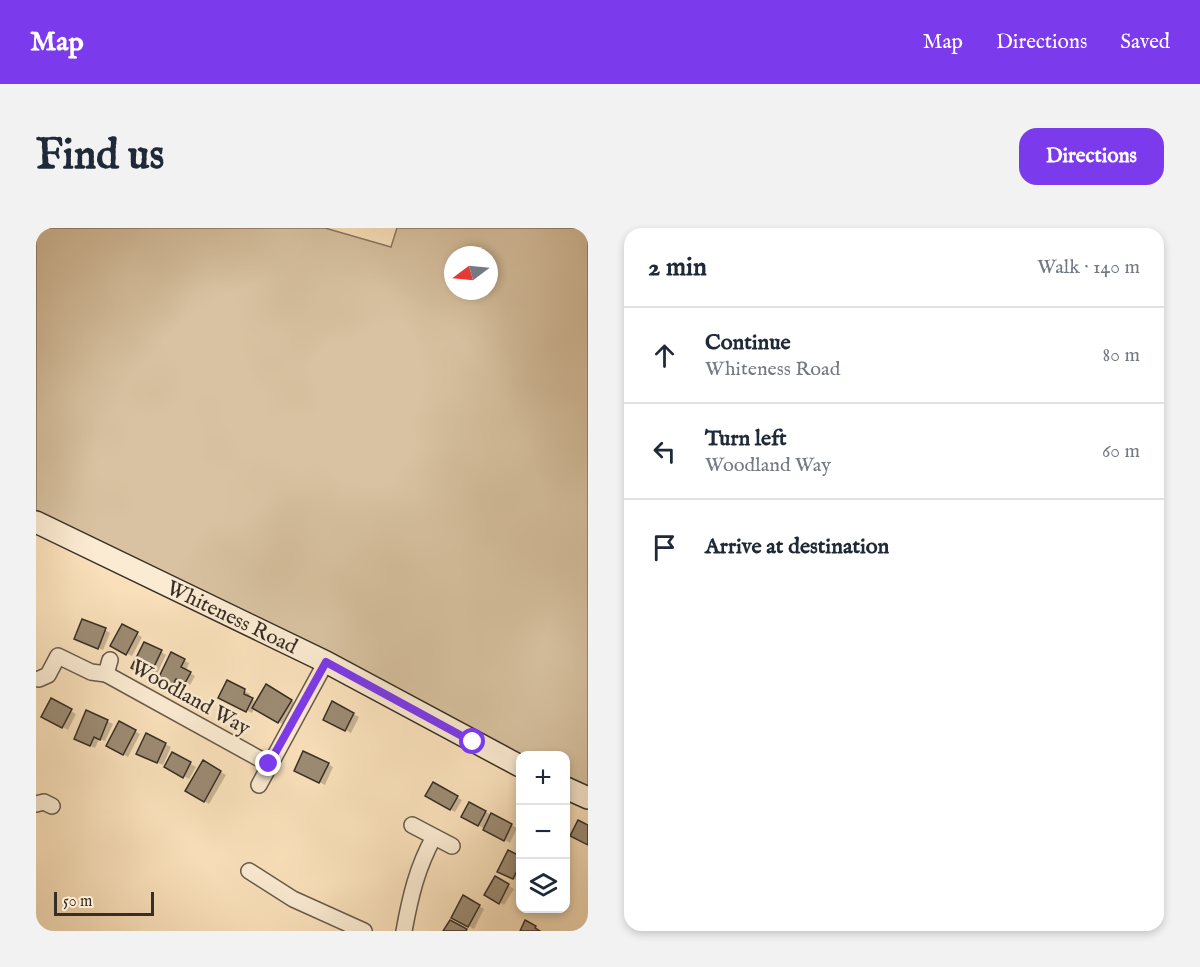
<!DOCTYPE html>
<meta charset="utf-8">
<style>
:root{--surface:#fff;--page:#f2f2f3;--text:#1f2937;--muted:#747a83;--line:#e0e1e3;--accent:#7c3aed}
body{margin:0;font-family:"IM FELL English",serif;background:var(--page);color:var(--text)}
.controls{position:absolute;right:18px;bottom:18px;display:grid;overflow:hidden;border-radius:12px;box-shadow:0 3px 9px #0003}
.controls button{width:54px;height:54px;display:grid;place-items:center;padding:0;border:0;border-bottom:2px solid var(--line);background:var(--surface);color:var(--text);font:30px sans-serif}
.compass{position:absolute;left:408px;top:18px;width:54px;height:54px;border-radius:50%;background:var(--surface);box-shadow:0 3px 9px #0003;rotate:254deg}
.scale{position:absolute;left:18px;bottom:15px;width:100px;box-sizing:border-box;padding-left:6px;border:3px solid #382e26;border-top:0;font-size:16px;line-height:21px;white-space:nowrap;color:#382e26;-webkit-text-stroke:4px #fbebd2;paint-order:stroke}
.stop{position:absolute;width:18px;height:18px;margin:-14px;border:4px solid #7c3aed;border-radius:50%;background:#fff}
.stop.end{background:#7c3aed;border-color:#fff;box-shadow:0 2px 6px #0008}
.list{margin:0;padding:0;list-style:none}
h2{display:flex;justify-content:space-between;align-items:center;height:78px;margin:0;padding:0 24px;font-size:26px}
h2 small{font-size:20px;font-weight:400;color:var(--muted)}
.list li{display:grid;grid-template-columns:39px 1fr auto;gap:18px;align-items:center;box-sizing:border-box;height:96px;padding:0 24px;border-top:2px solid var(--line)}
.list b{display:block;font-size:22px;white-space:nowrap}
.list p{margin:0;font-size:20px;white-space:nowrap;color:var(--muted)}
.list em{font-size:20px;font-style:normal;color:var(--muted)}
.icon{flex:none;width:33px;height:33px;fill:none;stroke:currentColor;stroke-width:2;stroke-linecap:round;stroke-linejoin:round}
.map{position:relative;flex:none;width:552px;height:703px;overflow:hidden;border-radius:18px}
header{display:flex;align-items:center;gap:36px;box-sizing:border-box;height:84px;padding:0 30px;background:var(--accent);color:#fff}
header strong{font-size:28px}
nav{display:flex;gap:33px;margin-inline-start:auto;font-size:21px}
.intro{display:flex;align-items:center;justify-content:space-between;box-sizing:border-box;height:144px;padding:0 36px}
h1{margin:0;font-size:42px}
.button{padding:15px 27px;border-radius:18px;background:var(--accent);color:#fff;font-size:21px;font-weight:700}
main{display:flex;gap:36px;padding:0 36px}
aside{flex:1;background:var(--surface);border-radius:18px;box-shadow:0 3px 9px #0003}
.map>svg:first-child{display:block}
.green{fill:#d8c2a1;stroke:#887864;stroke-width:1.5;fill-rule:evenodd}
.shadow{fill:#0003}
.building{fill:#9c8b73;stroke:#382e26;stroke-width:1.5}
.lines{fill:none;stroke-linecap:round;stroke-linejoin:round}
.minor-casing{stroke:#685a4b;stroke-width:18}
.secondary-casing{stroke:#382e26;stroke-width:24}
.minor{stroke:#fbebd2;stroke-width:15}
.secondary{stroke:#fbebd2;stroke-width:21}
.route{stroke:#7c3aed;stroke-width:8}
.labels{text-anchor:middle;stroke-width:5;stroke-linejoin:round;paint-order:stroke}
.street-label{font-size:21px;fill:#382e26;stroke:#fbebd2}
</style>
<header>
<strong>Map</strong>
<nav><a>Map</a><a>Directions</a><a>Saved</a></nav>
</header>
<div class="intro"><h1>Find us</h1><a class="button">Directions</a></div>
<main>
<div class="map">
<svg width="552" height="703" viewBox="0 0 552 703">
<rect width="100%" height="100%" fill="#f9e0ba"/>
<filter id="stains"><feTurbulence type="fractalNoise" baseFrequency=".00333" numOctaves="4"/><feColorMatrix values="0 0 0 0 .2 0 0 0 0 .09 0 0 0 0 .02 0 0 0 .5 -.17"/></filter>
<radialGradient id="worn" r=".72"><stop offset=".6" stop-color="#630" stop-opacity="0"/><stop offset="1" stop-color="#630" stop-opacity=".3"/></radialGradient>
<path class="green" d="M0,0H289L355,19L361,0H552V565L530,556V528H484L0,293ZM417,27H453V63H417Z"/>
<g class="shadow">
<path d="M87,398L106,409L96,428L76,418Z"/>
<path d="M69,402L74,405L67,422L45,413Z"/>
<path d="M125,424L130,427L119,450L102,443Z"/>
<path d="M136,426L153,435L150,443L159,448L154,457L146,452L142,460L124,450Z"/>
<path d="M192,454L214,466L213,470L221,474L231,458L261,476L248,497L219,479L216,485L184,469Z"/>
<path d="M15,472L40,486L32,502L7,488Z"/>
<path d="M297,475L323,489L315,505L289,491Z"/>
<path d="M71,493L77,496L69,513L63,511L59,520L45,513Z"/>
<path d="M83,495L104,506L92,529L72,518Z"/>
<path d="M110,507L135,519L127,537L107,528Z"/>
<path d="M137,526L160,539L153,551L130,538Z"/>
<path d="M167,534L190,547L173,576L151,563Z"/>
<path d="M292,536L297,539L289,557L265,545Z"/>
<path d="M398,556L426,572L419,584L391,568Z"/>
<path d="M434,576L481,600L474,615L427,589Z"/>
<path d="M473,624L484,630L483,653L468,646Z"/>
<path d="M460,650L478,661L468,677L450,667Z"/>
<path d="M428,669L448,681L438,701L417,689Z"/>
</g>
<g class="building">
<path d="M46,391L70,400L62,421L38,411Z"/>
<path d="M86,396L102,404L90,427L74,418Z"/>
<path d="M108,414L126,422L113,449L95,440Z"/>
<path d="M135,424L149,431L145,439L155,444L149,455L140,451L136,458L122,451Z"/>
<path d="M191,452L209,461L208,466L217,470L210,484L182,470Z"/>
<path d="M230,456L256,472L242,495L216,480Z"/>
<path d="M15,470L36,481L26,500L5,489Z"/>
<path d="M296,473L318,485L309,503L287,492Z"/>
<path d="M50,482L72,492L64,512L58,509L54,518L38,511Z"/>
<path d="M83,493L100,502L87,527L70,518Z"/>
<path d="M110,505L130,515L121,535L100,526Z"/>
<path d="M267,523L293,535L283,555L258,543Z"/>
<path d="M136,524L155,534L147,550L128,539Z"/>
<path d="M167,532L185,543L168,574L149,563Z"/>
<path d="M397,554L422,568L414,582L389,568Z"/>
<path d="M433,574L450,583L442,598L425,589Z"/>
<path d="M455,585L476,596L468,613L447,602Z"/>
<path d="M542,592L552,597V617L534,608Z"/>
<path d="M472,622L484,628V636L477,651L461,644Z"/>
<path d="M459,648L473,656L463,676L448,667Z"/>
<path d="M427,667L444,677L432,699L415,690Z"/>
<path d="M414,692L431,701L430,703H407Z"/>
<path d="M489,692L500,698L499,700L504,703H484Z"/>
</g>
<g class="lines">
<defs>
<g id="minor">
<path d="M74,432L70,446L233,536"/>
<path d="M3,451L12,447L22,428L55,444L70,446"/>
<path d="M223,557L290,434"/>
<path d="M0,576L8,574L16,578"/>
<path d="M376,597L416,618"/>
<path d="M213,643L257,671L328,703"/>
<path d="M368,703C374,670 381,639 398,609"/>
</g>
<g id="secondary">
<path id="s1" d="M0,294L290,434L484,538"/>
<path d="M530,560L552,570"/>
</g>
</defs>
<use href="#minor" class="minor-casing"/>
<use href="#secondary" class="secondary-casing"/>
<use href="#minor" class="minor"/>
<use href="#secondary" class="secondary"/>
</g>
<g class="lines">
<path class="route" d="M233,536L290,434L437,514"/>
</g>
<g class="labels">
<g class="street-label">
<text dy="7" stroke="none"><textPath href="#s1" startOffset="218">Whiteness Road</textPath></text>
<text transform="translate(155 469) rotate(29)" y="7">Woodland Way</text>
</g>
</g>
<rect width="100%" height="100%" filter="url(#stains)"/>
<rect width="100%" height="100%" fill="url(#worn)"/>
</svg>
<div class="controls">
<button>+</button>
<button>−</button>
<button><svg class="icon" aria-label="layers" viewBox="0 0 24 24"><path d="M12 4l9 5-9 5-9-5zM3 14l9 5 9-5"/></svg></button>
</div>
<svg class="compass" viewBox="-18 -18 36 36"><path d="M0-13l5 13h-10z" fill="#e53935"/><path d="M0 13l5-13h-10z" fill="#747a83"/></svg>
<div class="scale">50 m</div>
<div class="stop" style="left:437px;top:514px"></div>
<div class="stop end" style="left:233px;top:536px"></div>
</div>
<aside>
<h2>2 min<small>Walk · 140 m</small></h2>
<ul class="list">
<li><svg class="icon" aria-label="ahead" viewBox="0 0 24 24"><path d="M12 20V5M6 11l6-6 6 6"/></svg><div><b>Continue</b><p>Whiteness Road</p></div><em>80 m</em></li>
<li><svg class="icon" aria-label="left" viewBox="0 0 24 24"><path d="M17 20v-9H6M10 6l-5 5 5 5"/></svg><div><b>Turn left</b><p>Woodland Way</p></div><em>60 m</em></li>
<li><svg class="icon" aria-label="arrive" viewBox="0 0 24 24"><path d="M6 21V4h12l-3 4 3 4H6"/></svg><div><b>Arrive at destination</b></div></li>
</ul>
</aside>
</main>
